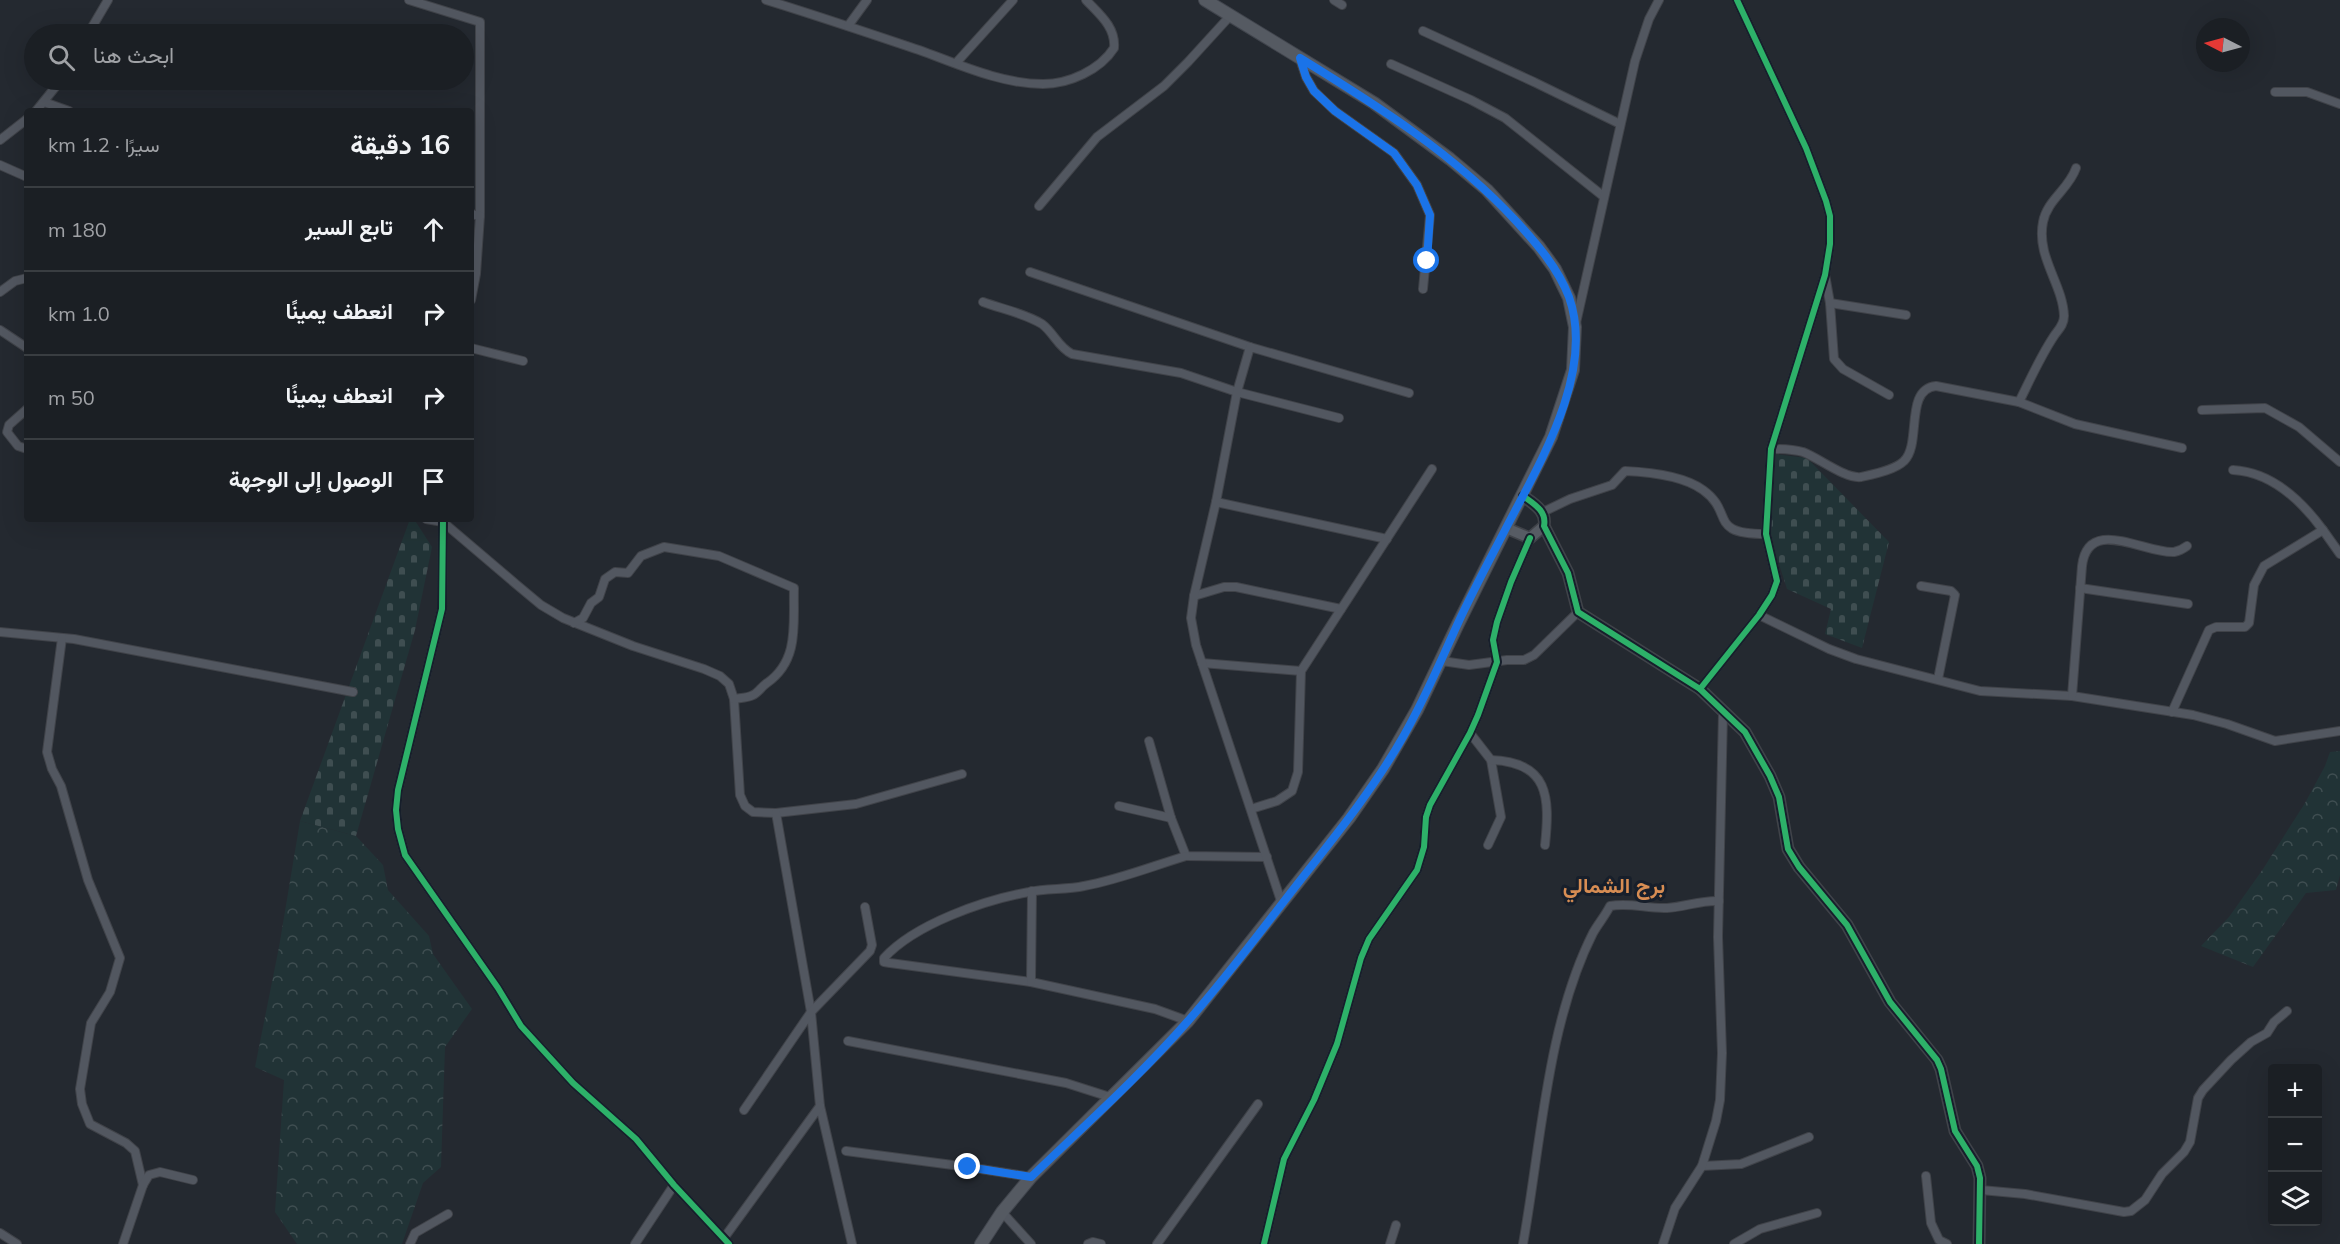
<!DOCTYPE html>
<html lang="ar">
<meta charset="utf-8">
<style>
:root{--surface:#1b1f24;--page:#24272c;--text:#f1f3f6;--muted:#a0a2a6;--line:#393d41}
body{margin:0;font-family:Mulish,Vazirmatn,sans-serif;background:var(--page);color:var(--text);direction:rtl}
.controls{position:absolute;right:18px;bottom:18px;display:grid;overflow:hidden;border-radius:6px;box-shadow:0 6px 24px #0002}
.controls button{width:54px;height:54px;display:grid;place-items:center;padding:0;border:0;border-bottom:2px solid var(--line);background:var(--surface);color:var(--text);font:30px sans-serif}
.compass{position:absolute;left:2196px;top:18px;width:54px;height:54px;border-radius:50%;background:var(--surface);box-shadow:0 6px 24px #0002;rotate:276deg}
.stop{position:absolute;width:18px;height:18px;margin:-14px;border:4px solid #1a73e8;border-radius:50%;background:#fff}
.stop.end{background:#1a73e8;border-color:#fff;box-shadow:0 2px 6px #0008}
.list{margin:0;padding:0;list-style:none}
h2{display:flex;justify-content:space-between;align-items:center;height:78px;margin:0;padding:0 24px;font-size:26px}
h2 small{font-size:20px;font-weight:400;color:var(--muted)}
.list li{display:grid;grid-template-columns:39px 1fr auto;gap:18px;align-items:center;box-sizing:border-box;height:84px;padding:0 24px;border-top:2px solid var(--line)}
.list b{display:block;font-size:22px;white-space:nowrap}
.list em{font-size:20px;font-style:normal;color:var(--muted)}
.icon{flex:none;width:33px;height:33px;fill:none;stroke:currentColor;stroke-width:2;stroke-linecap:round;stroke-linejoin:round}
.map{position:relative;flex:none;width:2340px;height:1244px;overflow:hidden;direction:ltr}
.search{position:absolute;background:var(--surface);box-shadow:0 6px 24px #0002;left:24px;top:24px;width:450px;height:66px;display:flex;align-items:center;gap:15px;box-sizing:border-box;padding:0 21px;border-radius:33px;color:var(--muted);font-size:22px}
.panel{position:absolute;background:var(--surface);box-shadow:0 6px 24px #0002;left:24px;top:108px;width:450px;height:414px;border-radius:6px;direction:rtl}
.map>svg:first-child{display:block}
.forest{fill:url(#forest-crowns)}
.cemetery{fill:url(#cemetery-stones)}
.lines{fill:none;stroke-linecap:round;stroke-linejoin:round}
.street-casing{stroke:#404349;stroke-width:10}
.secondary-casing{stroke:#404349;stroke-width:13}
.primary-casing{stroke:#41454d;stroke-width:14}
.street{stroke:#525760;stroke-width:8}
.secondary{stroke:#575c64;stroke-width:10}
.primary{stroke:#555a62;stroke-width:12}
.cycleway-casing{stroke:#171f2b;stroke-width:10}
.cycleway{stroke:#2db169;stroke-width:6}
.route{stroke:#1a73e8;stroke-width:8}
.labels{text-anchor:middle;stroke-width:6;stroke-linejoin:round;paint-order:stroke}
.district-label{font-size:21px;font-weight:bold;fill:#d78d53;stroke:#171f2b}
</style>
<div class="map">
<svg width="2340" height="1244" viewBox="0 0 2340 1244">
<defs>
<pattern id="forest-crowns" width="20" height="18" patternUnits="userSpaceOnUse" patternTransform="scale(1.5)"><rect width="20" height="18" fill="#213336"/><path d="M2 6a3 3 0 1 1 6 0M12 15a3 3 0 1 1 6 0" fill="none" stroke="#3f4e51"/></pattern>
<pattern id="cemetery-stones" width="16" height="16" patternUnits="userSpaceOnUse" patternTransform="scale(1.5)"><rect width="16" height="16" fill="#213336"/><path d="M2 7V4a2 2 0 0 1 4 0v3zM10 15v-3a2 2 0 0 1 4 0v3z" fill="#3f4e51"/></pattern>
</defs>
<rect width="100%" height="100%" fill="#242930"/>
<g class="forest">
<path d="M2340,751V875L2336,890L2306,893L2253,967L2201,946L2229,917L2263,869L2305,803L2325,766L2330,752Z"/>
<path d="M300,821L356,836L383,865L388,890L429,936L433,954L472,1009L445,1047L441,1167L423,1183L402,1244H297L275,1212L284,1080L255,1067L279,947Z"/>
</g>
<g class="cemetery">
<path d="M1775,454L1807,458L1889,542L1862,648L1825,634L1831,609L1787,589L1770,536Z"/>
<path d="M410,519H414L432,547L415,630L356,836L300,821Z"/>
</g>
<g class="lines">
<defs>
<g id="street">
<path d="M409,0L480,22V216L476,274L471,300"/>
<path d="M766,0C818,16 868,33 919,50C958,64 1001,84 1043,84C1069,84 1100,70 1114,48C1116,27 1099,14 1086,0"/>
<path d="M1334,0L1342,5"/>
<path d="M848,26L867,0"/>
<path d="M1423,31L1534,82L1620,124"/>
<path d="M88,34L108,0"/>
<path d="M1300,59L1306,77L1314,91L1335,111L1394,153L1417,185L1430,215L1423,289"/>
<path d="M956,63L1013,0"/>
<path d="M1391,64L1471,100L1505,118L1603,196"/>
<path d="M2275,92H2307L2340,104"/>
<path d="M44,102L69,111"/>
<path d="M36,111L61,80"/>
<path d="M0,140L27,119"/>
<path d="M0,165L27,177"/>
<path d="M1039,206L1097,137L1164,86L1188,62L1230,16"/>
<path d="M471,214L480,216"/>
<path d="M1030,272L1250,347"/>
<path d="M1825,275L1830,303L1834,359L1843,369L1889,395"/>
<path d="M0,292L15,281L27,278"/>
<path d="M983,302C1002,309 1024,313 1042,324C1054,333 1058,347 1072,354L1181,373L1237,392L1339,418"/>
<path d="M1830,303L1906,315"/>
<path d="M1576,323L1635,61L1649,19L1659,0"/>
<path d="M0,330L27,348"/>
<path d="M471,348L523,361"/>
<path d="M2019,402C2030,380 2040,357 2054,336C2058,330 2064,325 2064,316C2063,284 2036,257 2043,222C2047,200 2069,189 2076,168"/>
<path d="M27,409L9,425L7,432L18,446L27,449"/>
<path d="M2202,410L2265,408L2299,427L2340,462"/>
<path d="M1771,449C1782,449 1792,449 1803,452C1819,458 1845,479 1861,477C1874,474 1895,470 1904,461C1922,444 1904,389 1936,386L2019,402L2075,424L2182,448"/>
<path d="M2233,470C2271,472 2301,500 2323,530"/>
<path d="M1216,502L1387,539"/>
<path d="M1543,512L1570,499L1612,485L1625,471C1647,472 1684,476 1703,490C1735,513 1707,534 1766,534"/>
<path d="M426,519L443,522L517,585L541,605L563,618L633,646L704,669L720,676L729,684L734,699L740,795L745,806L753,812L776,813L856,804L962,774"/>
<path d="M443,519L442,609L398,790L396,810L398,829L405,855L498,988L521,1026L573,1083L636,1139L674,1185L729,1244"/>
<path d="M1921,586L1951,591L1955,595L1938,679"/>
<path d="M2080,588L2188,604"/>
<path d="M1194,596L1224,587H1236L1341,609"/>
<path d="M1759,615L1829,649L1856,659L1980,691L2072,696L2193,715L2227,724L2275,741L2340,731"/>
<path d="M574,623L583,618L591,603L599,597L605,579L615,572L628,573L641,556L664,547L719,556L794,588C793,623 800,660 767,683C762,686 758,693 753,695C748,698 739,698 734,699"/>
<path d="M0,632L74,639L353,692"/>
<path d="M62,638L47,752L52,769L61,786L88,880L120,958L110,992L91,1023L80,1089L82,1104L90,1124L126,1143L135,1151L143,1185"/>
<path d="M1442,661L1469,665L1507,660H1524L1534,655L1578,612"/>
<path d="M1202,663L1301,671"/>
<path d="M1700,689L1759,615L1772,595L1777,581L1766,534L1771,449L1825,275L1830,244V216L1826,201L1806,148L1737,0"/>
<path d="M2072,696L2082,566C2088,515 2145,554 2174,552C2179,551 2183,549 2187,546"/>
<path d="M2172,712L2209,630L2216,627H2245L2249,623L2254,585L2264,566L2323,530L2340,554"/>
<path d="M1470,733L1491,760L1501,817L1488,845"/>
<path d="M1149,741L1171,818L1186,856L1267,857"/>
<path d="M1491,760C1549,762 1550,797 1545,845"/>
<path d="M1119,806L1171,818"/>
<path d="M1251,809L1277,801L1292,791L1298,772L1301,671L1432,469"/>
<path d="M776,813L811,1012L820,1106L852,1244"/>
<path d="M1186,856C1153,866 1118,880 1084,886C1066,890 1047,888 1029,892C984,900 915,924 884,958V962L890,963L1031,982L1155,1009L1188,1021"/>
<path d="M1282,904L1196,645L1191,618L1194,596L1216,502L1237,392L1250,347L1409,393"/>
<path d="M1031,982L1032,891"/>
<path d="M848,1041L1066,1083L1113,1098"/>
<path d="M744,1110L811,1012L870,951L872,945L865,907"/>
<path d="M846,1151L968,1167L1031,1177"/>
<path d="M1702,1166L1741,1164L1809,1137"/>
<path d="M1926,1176L1931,1223L1939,1240L1947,1244"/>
<path d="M1981,1190L2025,1194L2124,1212L2131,1211L2145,1200L2162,1174L2184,1152L2190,1142L2198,1098L2203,1090L2231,1060L2251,1042L2267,1033L2274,1022L2287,1011"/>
<path d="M1002,1212L1031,1244"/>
<path d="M0,1233L17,1244"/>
<path d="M724,1238L820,1106"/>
<path d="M123,1244L143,1185L149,1175L160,1172L193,1180"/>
<path d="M410,1244L415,1233L448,1214"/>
<path d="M635,1244L674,1185"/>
<path d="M1088,1244L1093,1242L1101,1244"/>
<path d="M1157,1244L1258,1104"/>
<path d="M1264,1244L1284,1159L1314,1100L1337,1044L1361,958L1369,939L1417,870L1424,847L1426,817L1430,805L1470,733L1478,715L1497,662L1493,640L1497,622L1511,582L1530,538"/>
<path d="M1390,1244L1396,1225"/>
<path d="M1523,1244C1541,1144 1547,1024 1593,933C1598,924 1605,916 1610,906C1630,902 1647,909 1667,908C1685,907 1701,900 1719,901"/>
<path d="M1663,1244L1675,1208L1702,1166L1716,1121L1720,1100L1722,1053L1718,937L1723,713"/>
<path d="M1734,1244L1760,1229L1817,1213"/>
</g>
<g id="secondary">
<path d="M1523,496C1534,504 1547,511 1544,526L1568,573L1578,612L1700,689L1745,732L1770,776L1779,797L1788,849L1799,867L1847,925L1890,1002L1937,1060L1941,1069L1955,1131L1977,1166L1980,1178L1979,1244"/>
<path d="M1506,528L1530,538L1544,526"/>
</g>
<path id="primary" d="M981,1244L1002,1212L1031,1177L1188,1021L1349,818L1383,769L1417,710L1458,624L1551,437L1573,370L1575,327L1569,298L1555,269L1539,247L1487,190L1450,159L1374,103L1205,0"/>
</defs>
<use href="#street" class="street-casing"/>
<use href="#secondary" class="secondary-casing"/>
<use href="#primary" class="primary-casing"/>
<use href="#street" class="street"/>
<use href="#secondary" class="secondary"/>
<use href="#primary" class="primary"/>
<defs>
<g id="cycleway">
<path d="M1523,496C1534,504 1547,511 1544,526L1568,573L1578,612L1700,689L1745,732L1770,776L1779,797L1788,849L1799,867L1847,925L1890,1002L1937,1060L1941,1069L1955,1131L1977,1166L1980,1178L1979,1244"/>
<path d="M443,519L442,609L398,790L396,810L398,829L405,855L498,988L521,1026L573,1083L636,1139L674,1185L729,1244"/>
<path d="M1700,689L1759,615L1772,595L1777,581L1766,534L1771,449L1825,275L1830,244V216L1826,201L1806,148L1737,0"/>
<path d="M1264,1244L1284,1159L1314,1100L1337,1044L1361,958L1369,939L1417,870L1424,847L1426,817L1430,805L1470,733L1478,715L1497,662L1493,640L1497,622L1511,582L1530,538"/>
</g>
</defs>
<use href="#cycleway" class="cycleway-casing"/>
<use href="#cycleway" class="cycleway"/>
</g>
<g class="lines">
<path class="route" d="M968,1167L1031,1177C1084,1126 1140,1076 1188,1021C1227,977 1263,928 1299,882C1336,835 1374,788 1403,737C1425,699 1441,660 1459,621C1473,591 1489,561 1504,532C1538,466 1596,373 1569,297C1558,268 1537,244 1516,221C1454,154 1378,106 1300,58L1306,77L1314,91L1335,111L1394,153L1417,185L1430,215L1427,261"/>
</g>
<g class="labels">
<g class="district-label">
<text x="1614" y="893">برج الشمالي</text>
</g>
</g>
</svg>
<div class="controls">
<button>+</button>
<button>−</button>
<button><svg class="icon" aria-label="layers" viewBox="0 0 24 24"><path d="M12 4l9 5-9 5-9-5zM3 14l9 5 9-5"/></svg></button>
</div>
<svg class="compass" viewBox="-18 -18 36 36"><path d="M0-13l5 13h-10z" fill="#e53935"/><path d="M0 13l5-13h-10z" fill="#a0a2a6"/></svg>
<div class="stop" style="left:1427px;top:261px"></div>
<div class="stop end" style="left:968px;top:1167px"></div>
<div class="search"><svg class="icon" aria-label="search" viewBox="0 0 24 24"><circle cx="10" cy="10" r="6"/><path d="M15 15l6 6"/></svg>ابحث هنا</div>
<section class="panel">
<h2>16 دقيقة<small>سيرًا · 1.2 km</small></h2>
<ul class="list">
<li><svg class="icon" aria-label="ahead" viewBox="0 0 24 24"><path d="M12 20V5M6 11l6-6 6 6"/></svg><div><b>تابع السير</b></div><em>180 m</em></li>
<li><svg class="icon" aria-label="right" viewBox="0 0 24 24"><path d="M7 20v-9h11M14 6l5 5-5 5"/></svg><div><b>انعطف يمينًا</b></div><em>1.0 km</em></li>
<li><svg class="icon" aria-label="right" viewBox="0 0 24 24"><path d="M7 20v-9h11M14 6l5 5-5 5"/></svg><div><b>انعطف يمينًا</b></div><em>50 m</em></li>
<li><svg class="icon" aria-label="arrive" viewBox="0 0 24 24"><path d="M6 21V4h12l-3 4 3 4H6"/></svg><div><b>الوصول إلى الوجهة</b></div></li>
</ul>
</section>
</div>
